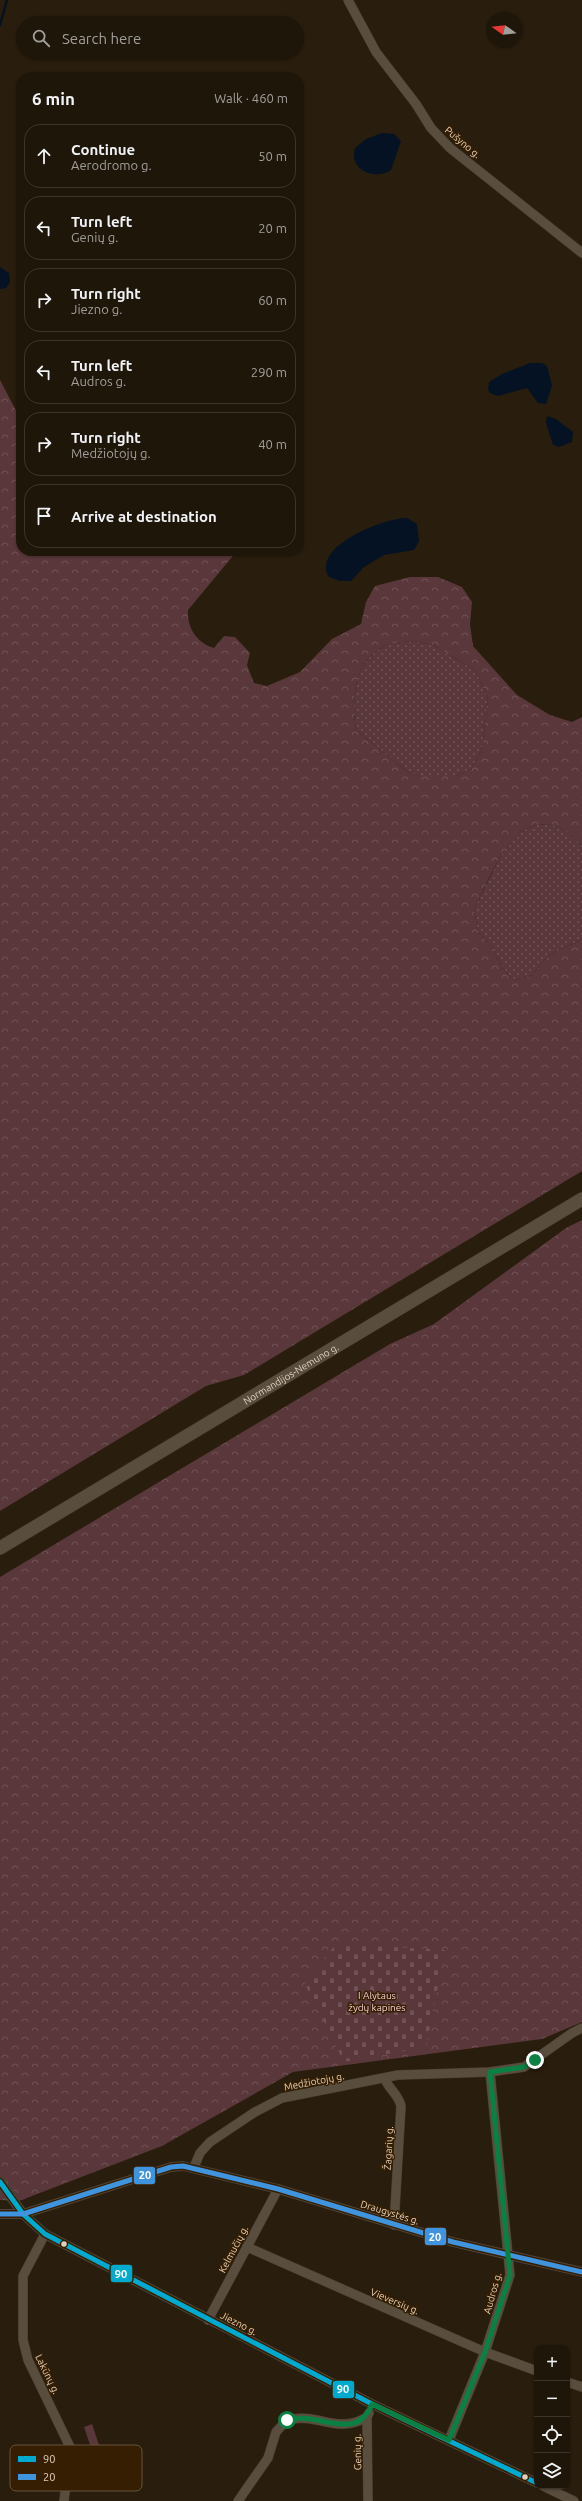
<!DOCTYPE html>
<meta charset="utf-8">
<style>
:root{--surface:#1f160a;--page:#2c2318;--text:#f1f3f6;--muted:#a19f9c;--line:#3c352b}
body{margin:0;font-family:Ubuntu,sans-serif;background:var(--page);color:var(--text)}
.controls{position:absolute;right:12px;bottom:12px;display:grid;overflow:hidden;border-radius:8px;box-shadow:0 1px 3px #0004}
.controls button{width:36px;height:36px;display:grid;place-items:center;padding:0;border:0;border-bottom:1px solid var(--line);background:var(--surface);color:var(--text);font:20px sans-serif}
.compass{position:absolute;left:486px;top:12px;width:36px;height:36px;border-radius:50%;background:var(--surface);box-shadow:0 1px 3px #0004;rotate:284deg}
.stop{position:absolute;width:12px;height:12px;margin:-9px;border:3px solid #0b8043;border-radius:50%;background:#fff}
.stop.end{background:#0b8043;border-color:#fff;box-shadow:0 1px 4px #0008}
.list{margin:0;padding:0;list-style:none}
h2{display:flex;justify-content:space-between;align-items:center;height:52px;margin:0;padding:0 16px;font-size:17px}
h2 small{font-size:13px;font-weight:400;color:var(--muted)}
.list li{display:grid;grid-template-columns:26px 1fr auto;gap:12px;align-items:center;box-sizing:border-box;height:64px;margin:0 8px 8px;padding:0 8px;border:1px solid var(--line);border-radius:16px}
.list b{display:block;font-size:15px;white-space:nowrap}
.list p{margin:0;font-size:13px;white-space:nowrap;color:var(--muted)}
.list em{font-size:13px;font-style:normal;color:var(--muted)}
.icon{flex:none;width:22px;height:22px;fill:none;stroke:currentColor;stroke-width:2;stroke-linecap:round;stroke-linejoin:round}
.map{position:relative;flex:none;width:582px;height:2501px;overflow:hidden}
.search{position:absolute;background:var(--surface);box-shadow:0 1px 3px #0004;left:16px;top:16px;width:288px;height:44px;display:flex;align-items:center;gap:10px;box-sizing:border-box;padding:0 14px;border-radius:22px;color:var(--muted);font-size:15px}
.panel{position:absolute;background:var(--surface);box-shadow:0 1px 3px #0004;left:16px;top:72px;width:288px;height:484px;border-radius:16px}
.map>svg:first-child{display:block}
.grass{fill:url(#grass-dots)}
.forest{fill:url(#forest-crowns);fill-rule:evenodd}
.cemetery{fill:url(#cemetery-stones)}
.park{fill:#59373a}
.water{fill:#041223}
.lines{fill:none;stroke-linecap:round;stroke-linejoin:round}
.stream{stroke:#041223;stroke-width:2.5}
.minor-casing{stroke:#43392e;stroke-width:10}
.secondary-casing{stroke:#43392e;stroke-width:14}
.minor{stroke:#594d3e;stroke-width:9}
.secondary{stroke:#594d3e;stroke-width:13}
.bus-1-casing{stroke:#351e01;stroke-width:8}
.bus-2-casing{stroke:#351e01;stroke-width:8}
.bus-1{stroke:#00a9ce;stroke-width:5}
.bus-2{stroke:#4094de;stroke-width:5}
.route{stroke:#0b8043;stroke-width:5}
.bus-dot{fill:#e3d0bc;stroke:#351e01;stroke-width:1.5}
.labels{text-anchor:middle;stroke-width:3;stroke-linejoin:round;paint-order:stroke}
.street-label{font-size:10px;fill:#e3d0bc;stroke:#351e01}
.park-label{font-size:10px;fill:#f4ccd1;stroke:#351e01}
.key{fill:#351e01;stroke:#695339;stroke-width:1}
.key-label{font-size:11px;fill:#e3d0bc}
.line-badge{stroke:#351e01;stroke-width:1.5}
.badge-label{font-size:11px;text-anchor:middle;font-weight:bold;fill:#fff}
</style>
<div class="map">
<svg width="582" height="2501" viewBox="0 0 582 2501">
<defs>
<pattern id="grass-dots" width="8" height="8" patternUnits="userSpaceOnUse"><rect width="8" height="8" fill="#59373a"/><path d="M2 2h.1M6 6h.1" fill="none" stroke="#715355" stroke-width="1.8" stroke-linecap="round"/></pattern>
<pattern id="forest-crowns" width="20" height="18" patternUnits="userSpaceOnUse"><rect width="20" height="18" fill="#59373a"/><path d="M2 6a3 3 0 1 1 6 0M12 15a3 3 0 1 1 6 0" fill="none" stroke="#715355"/></pattern>
<pattern id="cemetery-stones" width="16" height="16" patternUnits="userSpaceOnUse"><rect width="16" height="16" fill="#59373a"/><path d="M2 7V4a2 2 0 0 1 4 0v3zM10 15v-3a2 2 0 0 1 4 0v3z" fill="#715355"/></pattern>
</defs>
<rect width="100%" height="100%" fill="#291d0d"/>
<g class="grass">
<path d="M414,641L433,645L476,671L488,699L482,749L471,769L456,776H418L405,770L356,730C351,701 354,658 387,645C395,642 406,642 414,641Z"/>
<path d="M551,824L566,831L582,845V940C556,951 549,951 533,975L514,980L506,973L490,945L478,932L474,909L502,853L522,831L535,825Z"/>
</g>
<g class="forest">
<path d="M0,380L21,420V551H237L188,610C187,628 197,643 214,648L224,636L235,637L250,653L247,665L254,683L267,686L300,672L332,639L361,624L366,602L375,586L410,577H438L462,587L472,602L470,624L473,646L517,695L550,715L572,722L582,717V845L566,831L551,824L535,825L522,831L502,853L490,876L474,909L478,932L490,945L506,973L514,980L533,975C549,951 556,951 582,940V1171L244,1375L206,1386L0,1511ZM414,641L433,645L476,671L488,699L482,749L471,769L456,776H418L405,770L356,730C351,701 354,658 387,645C395,642 406,642 414,641Z"/>
<path d="M582,1220V2022L542,2039L293,2072L162,2146L19,2201L0,2200V1577L390,1344L434,1324L566,1228Z"/>
</g>
<path class="cemetery" d="M336,1944L445,1950L426,2047L344,2062L305,1984Z"/>
<path class="park" d="M92,2424L100,2448L92,2451L84,2427Z"/>
<g class="water">
<path d="M382,133L394,134L401,141L391,170C375,181 348,170 355,148L366,139Z"/>
<path d="M0,267L9,273L10,282L6,288L0,289Z"/>
<path d="M530,363H542L547,366L552,386L546,404L538,403L527,388L498,396L490,393L488,389L489,382L502,374Z"/>
<path d="M547,416L556,419L573,432L572,442L559,447L553,445L546,423Z"/>
<path d="M407,518L417,524L419,541L414,550L384,555L364,567L351,581H340L329,577C311,546 384,518 407,518Z"/>
</g>
<g class="lines">
<path class="stream" d="M0,25L7,0"/>
<defs>
<g id="minor">
<path d="M348,0L376,52L416,104L431,128L450,148L582,253"/>
<path d="M385,2078C387,2088 398,2093 401,2106L394,2225"/>
<path d="M194,2167L200,2153L210,2142L255,2112L282,2098L398,2075L490,2072L524,2067L572,2033L582,2028"/>
<path d="M0,2182L23,2214L45,2234L372,2404L537,2483"/>
<path d="M0,2214H23L171,2167L183,2166L278,2189L453,2242L582,2272"/>
<path d="M45,2234L23,2276V2340L28,2360L70,2447L64,2501"/>
<path d="M247,2247L485,2352L537,2371"/>
<path d="M208,2320L278,2189"/>
<path d="M567,2382L582,2387"/>
<path d="M449,2440L485,2352L510,2275L490,2072"/>
<path d="M543,2486L574,2501"/>
<path d="M238,2501L268,2458L276,2432L287,2420C319,2412 337,2435 367,2417"/>
<path d="M368,2501L367,2417L369,2413"/>
</g>
<g id="secondary">
<path id="s1" d="M0,1548L582,1199"/>
</g>
</defs>
<use href="#minor" class="minor-casing"/>
<use href="#secondary" class="secondary-casing"/>
<use href="#minor" class="minor"/>
<use href="#secondary" class="secondary"/>
<defs>
<path id="bus-1" d="M0,2182L23,2214L45,2234L372,2404L537,2483"/>
<path id="bus-2" d="M0,2214H23L171,2167L183,2166L278,2189L453,2242L582,2272"/>
</defs>
<use href="#bus-1" class="bus-1-casing"/>
<use href="#bus-2" class="bus-2-casing"/>
<use href="#bus-1" class="bus-1"/>
<use href="#bus-2" class="bus-2"/>
</g>
<g class="lines">
<path class="route" d="M287,2420C319,2411 356,2444 372,2404L449,2440L485,2352L510,2275L490,2072L524,2067L535,2060"/>
</g>
<g class="bus-dot">
<circle cx="64" cy="2244" r="3.5"/>
<circle cx="525" cy="2477" r="3.5"/>
</g>
<g class="labels">
<g class="street-label">
<text transform="translate(463 142) rotate(40)" y="4">Pušyno g.</text>
<text dy="4" stroke="none"><textPath href="#s1" startOffset="339">Normandijos-Nemuno g.</textPath></text>
<text transform="translate(314 2081) rotate(-11)" y="4">Medžiotojų g.</text>
<text transform="translate(388 2148) rotate(-87)" y="4">Žagarių g.</text>
<text transform="translate(390 2212) rotate(17)" y="4">Draugystės g.</text>
<text transform="translate(233 2249) rotate(-62)" y="4">Kelmučių g.</text>
<text transform="translate(492 2293) rotate(-74)" y="4">Audros g.</text>
<text transform="translate(395 2301) rotate(23)" y="4">Vieversių g.</text>
<text transform="translate(239 2323) rotate(27)" y="4">Jiezno g.</text>
<text transform="translate(48 2374) rotate(64)" y="4">Lakūnų g.</text>
<text transform="translate(357 2452) rotate(-91)" y="4">Genių g.</text>
</g>
<g class="park-label">
<text x="377" y="1999">I Alytaus<tspan x="377" dy="12">žydų kapinės</tspan></text>
</g>
</g>
<rect x="10" y="2445" width="132" height="46" rx="6" class="key"/>
<rect x="18" y="2456" width="18" height="6" fill="#00a9ce"/>
<rect x="18" y="2474" width="18" height="6" fill="#4094de"/>
<g class="key-label">
<text x="43" y="2463">90</text>
<text x="43" y="2481">20</text>
</g>
<g class="line-badge">
<rect x="133" y="2166" width="23" height="19" rx="4" fill="#4094de"/>
<rect x="424" y="2227" width="23" height="19" rx="4" fill="#4094de"/>
<rect x="110" y="2264" width="23" height="19" rx="4" fill="#00a9ce"/>
<rect x="332" y="2380" width="23" height="19" rx="4" fill="#00a9ce"/>
</g>
<g class="badge-label">
<text x="145" y="2179">20</text>
<text x="435" y="2241">20</text>
<text x="121" y="2278">90</text>
<text x="343" y="2393">90</text>
</g>
</svg>
<div class="controls">
<button>+</button>
<button>−</button>
<button><svg class="icon" aria-label="locate" viewBox="0 0 24 24"><circle cx="12" cy="12" r="6"/><path d="M12 2v4M12 18v4M2 12h4M18 12h4"/></svg></button>
<button><svg class="icon" aria-label="layers" viewBox="0 0 24 24"><path d="M12 4l9 5-9 5-9-5zM3 14l9 5 9-5"/></svg></button>
</div>
<svg class="compass" viewBox="-18 -18 36 36"><path d="M0-13l5 13h-10z" fill="#e53935"/><path d="M0 13l5-13h-10z" fill="#a19f9c"/></svg>
<div class="stop" style="left:287px;top:2420px"></div>
<div class="stop end" style="left:535px;top:2060px"></div>
<div class="search"><svg class="icon" aria-label="search" viewBox="0 0 24 24"><circle cx="10" cy="10" r="6"/><path d="M15 15l6 6"/></svg>Search here</div>
<section class="panel">
<h2>6 min<small>Walk · 460 m</small></h2>
<ul class="list">
<li><svg class="icon" aria-label="ahead" viewBox="0 0 24 24"><path d="M12 20V5M6 11l6-6 6 6"/></svg><div><b>Continue</b><p>Aerodromo g.</p></div><em>50 m</em></li>
<li><svg class="icon" aria-label="left" viewBox="0 0 24 24"><path d="M17 20v-9H6M10 6l-5 5 5 5"/></svg><div><b>Turn left</b><p>Genių g.</p></div><em>20 m</em></li>
<li><svg class="icon" aria-label="right" viewBox="0 0 24 24"><path d="M7 20v-9h11M14 6l5 5-5 5"/></svg><div><b>Turn right</b><p>Jiezno g.</p></div><em>60 m</em></li>
<li><svg class="icon" aria-label="left" viewBox="0 0 24 24"><path d="M17 20v-9H6M10 6l-5 5 5 5"/></svg><div><b>Turn left</b><p>Audros g.</p></div><em>290 m</em></li>
<li><svg class="icon" aria-label="right" viewBox="0 0 24 24"><path d="M7 20v-9h11M14 6l5 5-5 5"/></svg><div><b>Turn right</b><p>Medžiotojų g.</p></div><em>40 m</em></li>
<li><svg class="icon" aria-label="arrive" viewBox="0 0 24 24"><path d="M6 21V4h12l-3 4 3 4H6"/></svg><div><b>Arrive at destination</b></div></li>
</ul>
</section>
</div>
